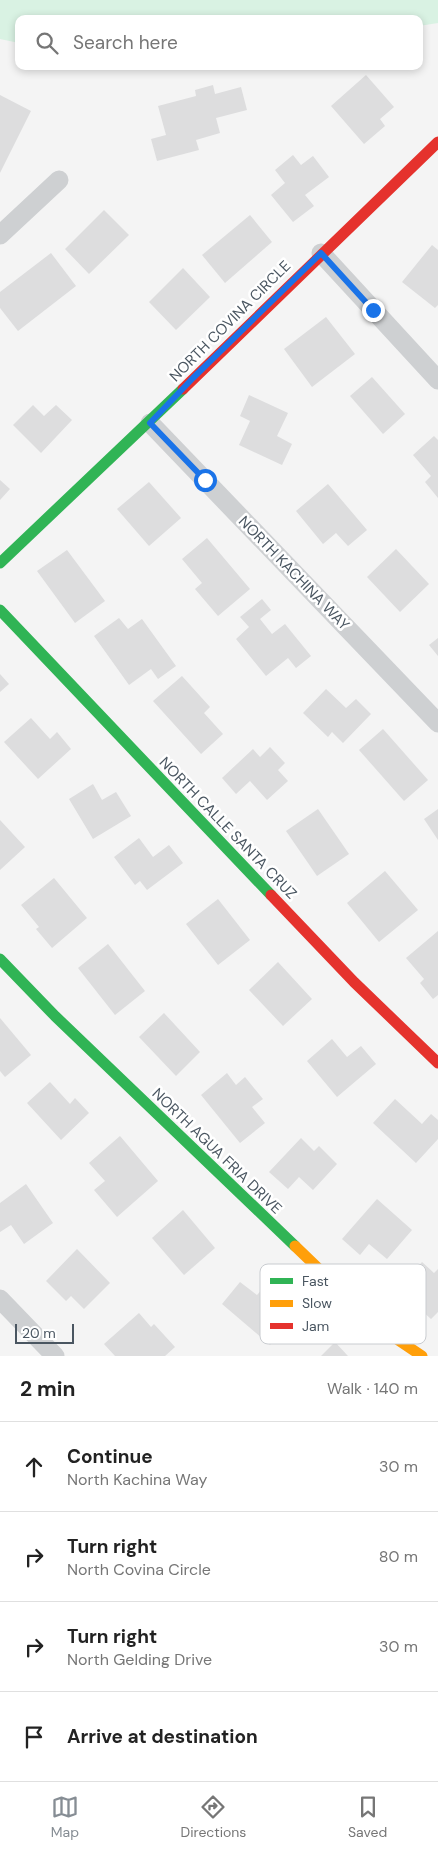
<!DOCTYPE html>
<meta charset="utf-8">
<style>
:root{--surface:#fff;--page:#f2f2f2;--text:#222;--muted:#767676;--line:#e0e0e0;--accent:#868d94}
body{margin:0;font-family:"DM Sans",sans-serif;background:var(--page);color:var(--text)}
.scale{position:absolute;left:15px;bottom:12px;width:59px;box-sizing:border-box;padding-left:5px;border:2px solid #4a5661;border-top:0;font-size:14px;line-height:18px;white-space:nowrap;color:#4a5661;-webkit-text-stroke:4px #fff;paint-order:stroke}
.stop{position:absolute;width:15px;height:15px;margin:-11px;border:4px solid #1a73e8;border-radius:50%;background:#fff}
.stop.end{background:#1a73e8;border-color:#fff;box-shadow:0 1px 5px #0008}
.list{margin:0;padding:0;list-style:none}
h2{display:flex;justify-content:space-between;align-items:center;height:65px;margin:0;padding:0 20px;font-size:21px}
h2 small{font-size:16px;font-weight:400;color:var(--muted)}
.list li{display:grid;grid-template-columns:32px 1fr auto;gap:15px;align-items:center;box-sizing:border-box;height:90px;padding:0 20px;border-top:1px solid var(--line)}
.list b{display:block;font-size:19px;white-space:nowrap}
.list p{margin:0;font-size:16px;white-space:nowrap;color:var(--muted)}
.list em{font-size:16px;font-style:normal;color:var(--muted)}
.icon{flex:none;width:28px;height:28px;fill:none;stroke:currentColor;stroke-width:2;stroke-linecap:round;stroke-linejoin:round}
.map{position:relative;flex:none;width:438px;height:1356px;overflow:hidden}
.search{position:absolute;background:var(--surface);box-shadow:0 2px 8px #0003;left:15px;right:15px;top:15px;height:55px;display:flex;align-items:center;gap:12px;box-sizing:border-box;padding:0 18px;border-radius:10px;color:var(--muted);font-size:19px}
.sheet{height:425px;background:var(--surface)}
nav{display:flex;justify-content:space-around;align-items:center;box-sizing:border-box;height:70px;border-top:1px solid var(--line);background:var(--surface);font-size:14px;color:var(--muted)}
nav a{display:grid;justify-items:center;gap:2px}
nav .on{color:var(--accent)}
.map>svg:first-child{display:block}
.green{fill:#d9f2e3}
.building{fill:#ddddde}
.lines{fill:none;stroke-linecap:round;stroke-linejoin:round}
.street{stroke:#ced0d2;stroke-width:19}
.fast{stroke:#30b455;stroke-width:11}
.slow{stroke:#ff9f0a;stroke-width:11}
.jam{stroke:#e5322d;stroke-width:11}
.route{stroke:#1a73e8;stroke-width:6}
.labels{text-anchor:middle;stroke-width:5;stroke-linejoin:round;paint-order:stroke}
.street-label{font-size:15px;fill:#4a5661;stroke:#fff}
.key{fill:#fff;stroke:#c9ccd0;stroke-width:1}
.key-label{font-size:14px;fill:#4a5661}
</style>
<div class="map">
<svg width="438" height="1356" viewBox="0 0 438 1356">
<rect width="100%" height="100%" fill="#f4f4f4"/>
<path class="green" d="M0,0H438V23L419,26V19H19V43L0,39Z"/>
<g class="building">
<path d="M366,75L394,107L380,119L385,126L364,144L331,106Z"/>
<path d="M213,85L215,94L241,87L247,110L216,118L220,133L196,140L199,150L157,161L151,139L166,135L158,106L196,96L195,90Z"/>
<path d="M0,95L31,111L0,173Z"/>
<path d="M293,155L301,165L313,156L329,177L305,195L314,206L293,222L271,195L285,183L275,170Z"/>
<path d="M104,210L129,235L89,274L65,249Z"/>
<path d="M250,215L272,242L225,283L202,255Z"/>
<path d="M432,245L438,250V305L435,308L402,282Z"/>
<path d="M51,253L76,286L18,331L0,308V292Z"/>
<path d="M183,268L210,297L176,330L149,302Z"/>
<path d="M326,317L355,354L312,387L284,349Z"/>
<path d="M372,377L405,414L383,434L350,396Z"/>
<path d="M249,395L288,413L277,436L292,444L282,465L239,445L250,421L240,416Z"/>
<path d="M33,405L44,416L56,405L72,420L41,453L13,425Z"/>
<path d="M434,436L438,440V498L425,482L431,476L413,455Z"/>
<path d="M0,480L10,489L0,500Z"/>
<path d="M149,482L181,518L149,546L117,509Z"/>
<path d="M328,484L367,530L348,546L336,533L323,544L296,511Z"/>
<path d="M207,538L250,589L218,616L195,589L202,583L182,559Z"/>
<path d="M396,549L429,584L400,612L367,577Z"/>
<path d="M67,550L105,601L75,623L37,571Z"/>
<path d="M262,599L271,610L260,619L272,634L285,624L311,656L296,668L288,658L266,676L236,639L249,627L240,617Z"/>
<path d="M119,618L128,629L142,619L176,666L158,679L151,669L129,685L94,636Z"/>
<path d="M438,638V656L429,645Z"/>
<path d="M0,674L9,684L0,692Z"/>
<path d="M182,676L210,707L204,713L223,734L201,754L153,701Z"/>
<path d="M326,689L346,708L356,699L371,714L343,743L332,732L328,737L303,713Z"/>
<path d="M31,718L50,739L57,732L71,749L38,779L4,742Z"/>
<path d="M383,729L428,780L404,801L359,750Z"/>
<path d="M270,747L285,763L278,770L288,781L267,800L250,781L236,794L222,778L253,749L260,757Z"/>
<path d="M93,784L102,800L116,792L131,816L93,839L69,799Z"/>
<path d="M318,809L349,854L317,876L286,831Z"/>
<path d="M438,809V840L424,819Z"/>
<path d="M0,820L25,847L0,870Z"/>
<path d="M139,838L153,857L169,845L183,863L147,890L140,881L135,885L114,857Z"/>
<path d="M385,871L418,910L379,942L347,903Z"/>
<path d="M54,878L87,918L52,948L36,929L39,927L21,905Z"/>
<path d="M218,899L250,940L218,965L186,924Z"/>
<path d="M438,931V995L433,999L420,983L424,979L406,958Z"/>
<path d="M108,944L145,991L115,1015L78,968Z"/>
<path d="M278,962L312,999L283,1026L249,990Z"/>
<path d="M164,1013L200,1052L176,1076L139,1037Z"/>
<path d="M0,1018L31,1055L5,1077L0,1071Z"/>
<path d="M332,1039L347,1057L361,1046L376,1064L337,1097L307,1061Z"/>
<path d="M227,1073L236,1085L245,1077L263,1099L252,1107L265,1123L240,1143L201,1095Z"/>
<path d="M50,1082L70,1104L75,1098L89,1113L61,1140L27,1103Z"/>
<path d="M395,1099L422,1124L431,1114L438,1120V1139L416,1163L373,1123Z"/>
<path d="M120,1136L158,1181L117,1217L94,1190L105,1181L89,1163Z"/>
<path d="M301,1138L314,1151L319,1146L337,1164L313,1190L299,1177L288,1189L269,1172Z"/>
<path d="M26,1184L53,1223L24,1244L11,1225L0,1232V1203Z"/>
<path d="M377,1199L412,1230L387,1259L369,1244L360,1255L342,1239Z"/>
<path d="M183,1210L215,1248L184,1275L152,1238Z"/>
<path d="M77,1249L110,1283L84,1309L71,1296L66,1301L46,1281Z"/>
<path d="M422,1262L434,1273L438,1269V1312L431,1319L398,1289Z"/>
<path d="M240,1282L257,1295L264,1287L296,1314L270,1345L222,1304Z"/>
<path d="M139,1313L151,1327L154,1324L175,1347L165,1356H115L104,1344Z"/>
<path d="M335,1342L348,1356H321Z"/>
</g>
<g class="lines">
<g class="street">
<path d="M0,235L59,180"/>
<path d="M321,253L438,380"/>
<path d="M150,423L438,723"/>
<path d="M0,1299L55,1356"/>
</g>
<g class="fast">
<path d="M0,563L183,389"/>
<path d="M0,610L271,895"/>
<path d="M0,959L55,1016L295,1246"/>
</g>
<path class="slow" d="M295,1246L379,1327L422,1356"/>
<g class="jam">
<path d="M183,389L438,142"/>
<path d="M271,895L354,982L438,1063"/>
</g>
</g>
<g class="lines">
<path class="route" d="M205,480L150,423L193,378L321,253L373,310"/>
</g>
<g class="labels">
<g class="street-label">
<text transform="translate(230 321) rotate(-45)" y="5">NORTH COVINA CIRCLE</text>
<text transform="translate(294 573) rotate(46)" y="5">NORTH KACHINA WAY</text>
<text transform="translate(228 828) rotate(46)" y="5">NORTH CALLE SANTA CRUZ</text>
<text transform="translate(217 1151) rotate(44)" y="5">NORTH AGUA FRIA DRIVE</text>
</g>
</g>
<rect x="260" y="1264" width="166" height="80" rx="8" class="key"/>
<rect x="270" y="1278" width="23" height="6" fill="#30b455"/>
<rect x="270" y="1300" width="23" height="7" fill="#ff9f0a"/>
<rect x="270" y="1323" width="23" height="6" fill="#e5322d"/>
<g class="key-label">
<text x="302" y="1286">Fast</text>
<text x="302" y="1308">Slow</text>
<text x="302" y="1331">Jam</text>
</g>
</svg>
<div class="scale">20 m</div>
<div class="stop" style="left:205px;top:480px"></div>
<div class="stop end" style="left:373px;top:310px"></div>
<div class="search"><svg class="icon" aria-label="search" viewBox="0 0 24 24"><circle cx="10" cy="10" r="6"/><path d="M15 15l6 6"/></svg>Search here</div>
</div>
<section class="sheet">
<h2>2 min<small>Walk · 140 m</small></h2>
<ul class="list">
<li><svg class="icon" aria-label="ahead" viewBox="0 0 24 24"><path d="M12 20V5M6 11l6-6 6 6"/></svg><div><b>Continue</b><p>North Kachina Way</p></div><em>30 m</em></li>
<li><svg class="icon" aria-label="right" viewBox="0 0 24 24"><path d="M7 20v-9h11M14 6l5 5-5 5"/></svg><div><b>Turn right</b><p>North Covina Circle</p></div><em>80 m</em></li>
<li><svg class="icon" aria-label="right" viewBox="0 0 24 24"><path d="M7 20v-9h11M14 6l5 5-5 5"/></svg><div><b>Turn right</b><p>North Gelding Drive</p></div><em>30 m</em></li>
<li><svg class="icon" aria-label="arrive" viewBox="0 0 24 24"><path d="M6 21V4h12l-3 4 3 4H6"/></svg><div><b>Arrive at destination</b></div></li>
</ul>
</section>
<nav>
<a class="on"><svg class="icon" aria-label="map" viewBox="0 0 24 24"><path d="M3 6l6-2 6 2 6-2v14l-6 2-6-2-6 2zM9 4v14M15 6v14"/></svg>Map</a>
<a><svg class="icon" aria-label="directions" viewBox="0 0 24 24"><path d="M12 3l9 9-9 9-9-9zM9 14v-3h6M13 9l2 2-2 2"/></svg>Directions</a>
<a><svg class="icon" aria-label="saved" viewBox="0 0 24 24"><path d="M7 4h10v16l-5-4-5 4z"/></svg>Saved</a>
</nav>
